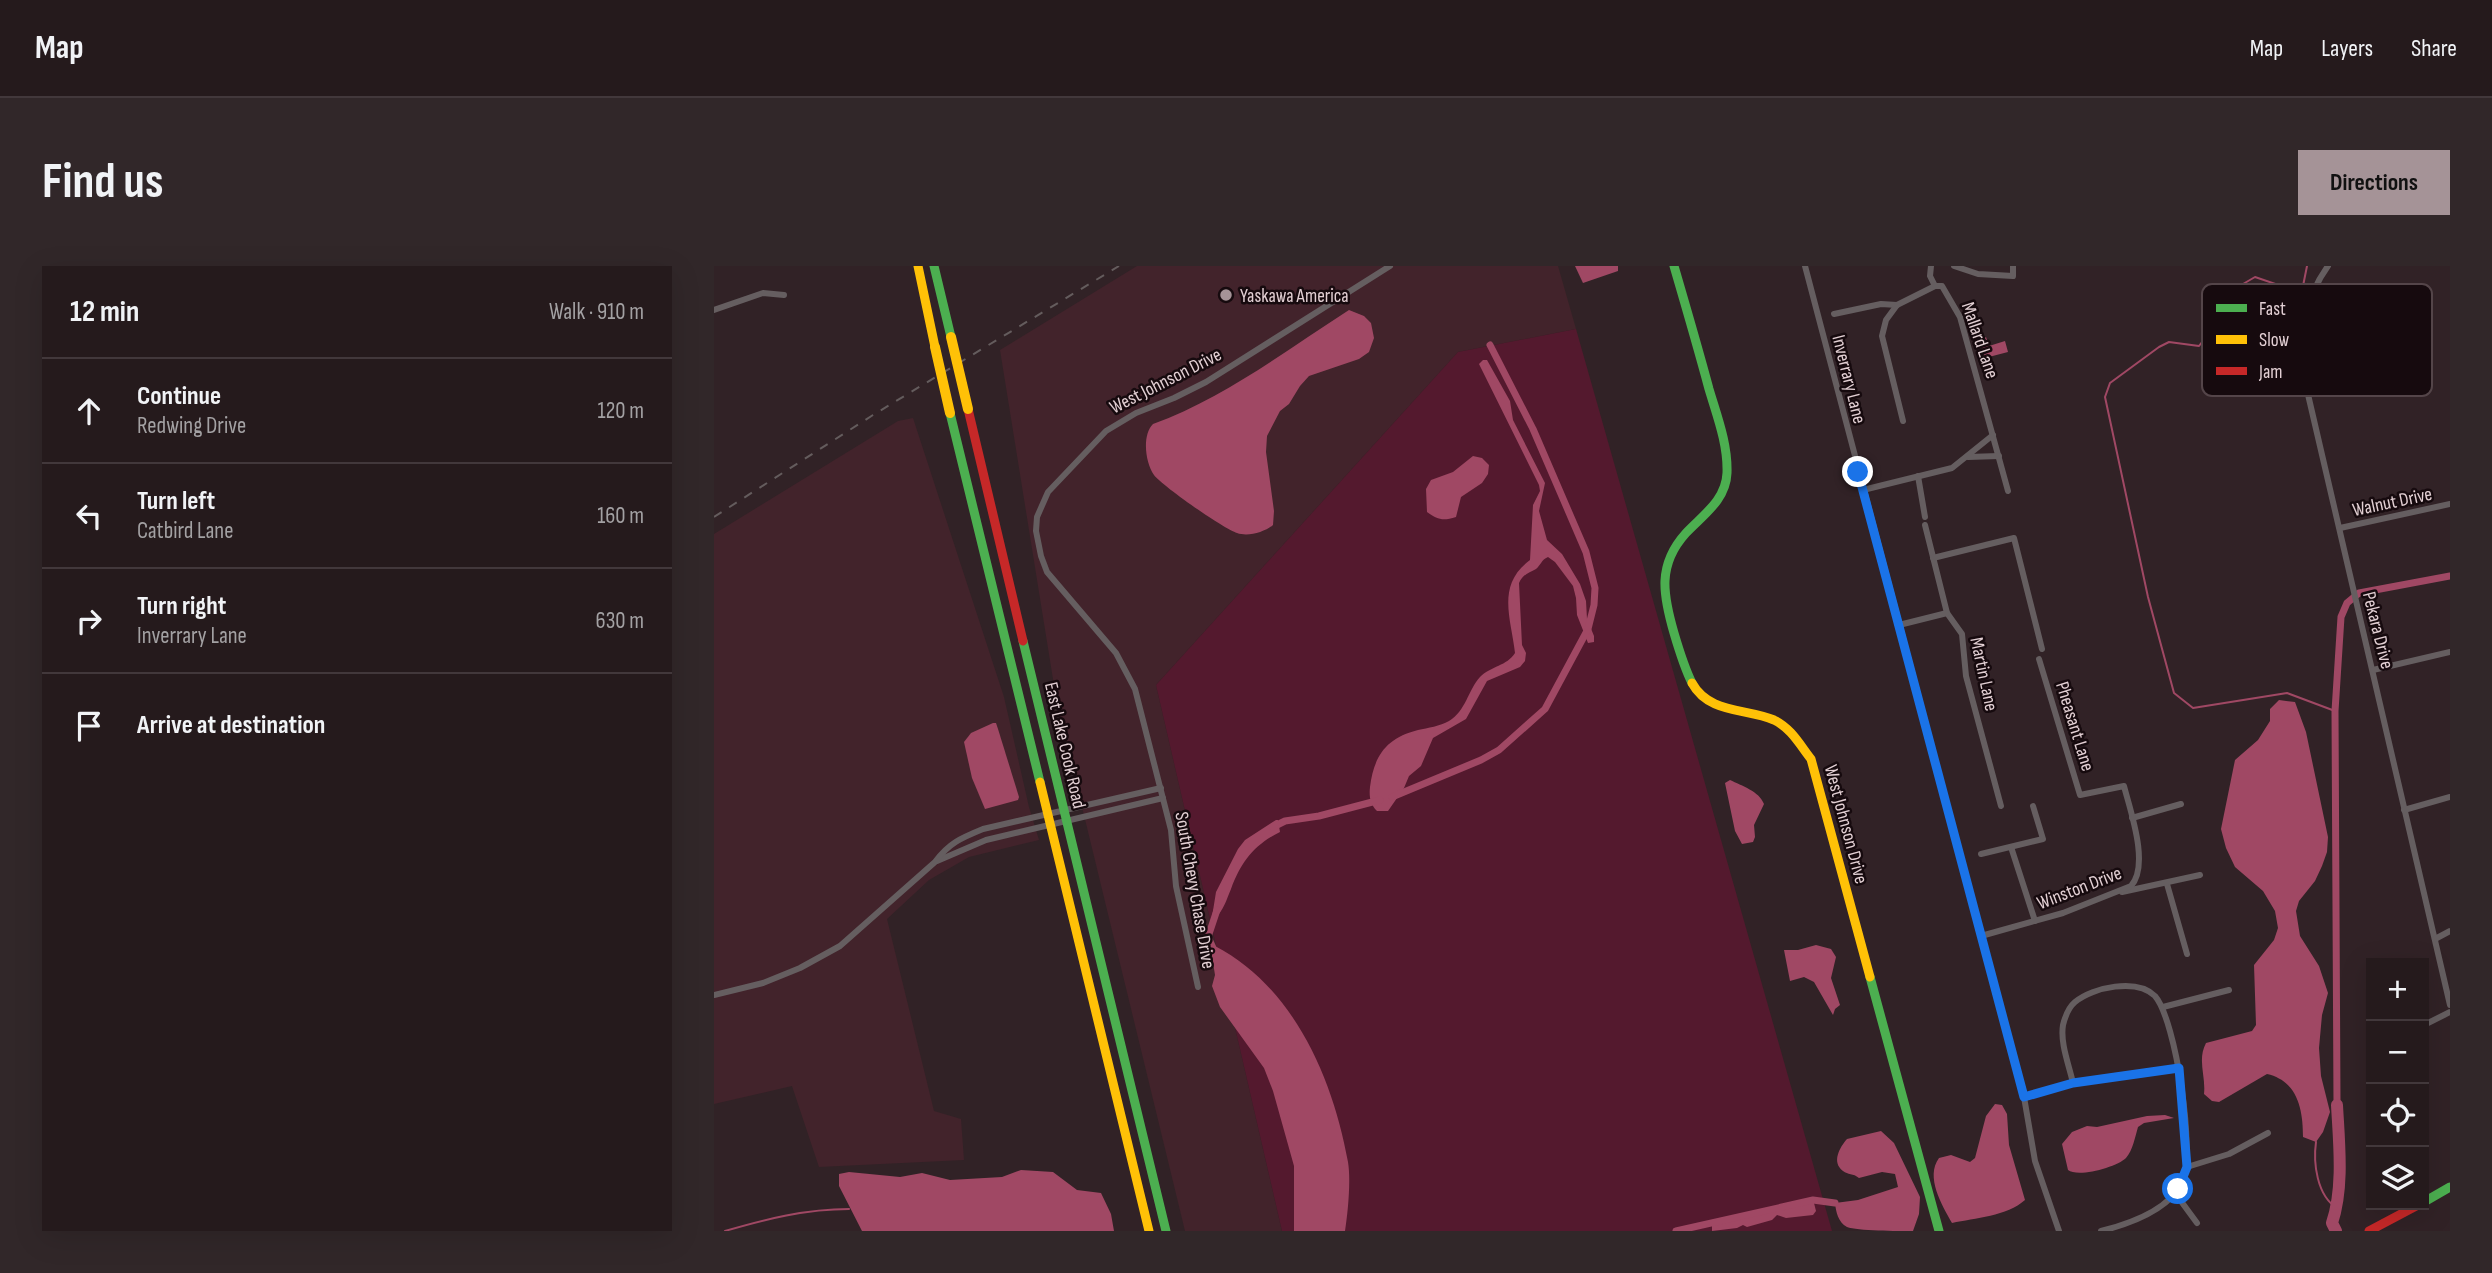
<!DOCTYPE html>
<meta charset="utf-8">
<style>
:root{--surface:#251a1c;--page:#312729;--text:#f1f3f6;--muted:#a3a1a3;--line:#42383b;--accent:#a59397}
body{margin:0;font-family:"Sofia Sans Condensed",sans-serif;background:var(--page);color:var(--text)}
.controls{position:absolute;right:21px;bottom:21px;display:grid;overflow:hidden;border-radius:0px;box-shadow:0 7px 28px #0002}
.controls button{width:63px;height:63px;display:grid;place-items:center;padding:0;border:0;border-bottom:2px solid var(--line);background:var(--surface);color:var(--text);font:35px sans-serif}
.stop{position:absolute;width:21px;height:21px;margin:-16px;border:5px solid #1a73e8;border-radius:50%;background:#fff}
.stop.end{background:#1a73e8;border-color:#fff;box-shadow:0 2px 7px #0008}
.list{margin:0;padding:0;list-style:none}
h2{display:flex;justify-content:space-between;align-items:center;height:91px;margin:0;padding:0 28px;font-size:30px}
h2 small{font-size:23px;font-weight:400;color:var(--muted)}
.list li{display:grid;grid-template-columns:46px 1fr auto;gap:21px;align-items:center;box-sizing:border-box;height:105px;padding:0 28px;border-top:2px solid var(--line)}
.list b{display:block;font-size:26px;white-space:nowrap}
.list p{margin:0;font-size:23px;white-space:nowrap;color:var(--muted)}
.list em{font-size:23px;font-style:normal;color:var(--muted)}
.icon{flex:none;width:38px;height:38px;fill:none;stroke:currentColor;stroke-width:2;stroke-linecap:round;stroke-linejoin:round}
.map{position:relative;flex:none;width:1736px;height:965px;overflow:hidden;border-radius:0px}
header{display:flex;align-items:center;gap:42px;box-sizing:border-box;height:98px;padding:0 35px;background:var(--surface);border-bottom:2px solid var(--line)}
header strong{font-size:33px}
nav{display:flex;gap:38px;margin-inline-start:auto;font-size:24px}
.intro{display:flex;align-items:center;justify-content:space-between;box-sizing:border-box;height:168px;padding:0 42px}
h1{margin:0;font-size:49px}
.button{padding:18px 32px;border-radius:0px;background:var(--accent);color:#111;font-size:24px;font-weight:700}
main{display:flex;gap:42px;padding:0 42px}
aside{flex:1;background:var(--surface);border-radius:0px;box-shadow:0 7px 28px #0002}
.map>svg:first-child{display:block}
.built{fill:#42232b}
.green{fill:#54192e}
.water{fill:#a04864}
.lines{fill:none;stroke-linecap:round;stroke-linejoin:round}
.stream{stroke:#a04864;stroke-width:2}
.canal{stroke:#a04864;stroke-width:7}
.river{stroke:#a04864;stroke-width:12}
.street{stroke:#655e60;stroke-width:6}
.fast{stroke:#4caf50;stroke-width:9}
.slow{stroke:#ffc107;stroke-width:9}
.jam{stroke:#c62828;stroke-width:9}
.rail{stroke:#645c5d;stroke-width:2;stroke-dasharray:9 9;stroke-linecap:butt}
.slow-bridge{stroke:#ffc107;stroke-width:10}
.route{stroke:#1a73e8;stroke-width:9}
.poi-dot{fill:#a59397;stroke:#160a0e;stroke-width:2.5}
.labels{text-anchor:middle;stroke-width:5;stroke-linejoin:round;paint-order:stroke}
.poi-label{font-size:19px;fill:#e3d0d4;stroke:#160a0e;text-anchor:start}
.street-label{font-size:19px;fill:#e3d0d4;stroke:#160a0e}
.key{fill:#160a0e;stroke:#544549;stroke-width:2}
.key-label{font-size:19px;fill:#e3d0d4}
</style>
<header>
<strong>Map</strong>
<nav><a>Map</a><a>Layers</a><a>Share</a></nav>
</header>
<div class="intro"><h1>Find us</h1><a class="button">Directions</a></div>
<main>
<aside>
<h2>12 min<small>Walk · 910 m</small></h2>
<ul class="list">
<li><svg class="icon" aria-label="ahead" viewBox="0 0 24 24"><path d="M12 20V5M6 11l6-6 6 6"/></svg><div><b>Continue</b><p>Redwing Drive</p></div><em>120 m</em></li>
<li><svg class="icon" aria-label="left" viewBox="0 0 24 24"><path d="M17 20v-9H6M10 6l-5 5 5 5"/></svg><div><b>Turn left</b><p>Catbird Lane</p></div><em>160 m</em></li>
<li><svg class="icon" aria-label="right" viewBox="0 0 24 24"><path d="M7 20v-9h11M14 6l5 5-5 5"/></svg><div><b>Turn right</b><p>Inverrary Lane</p></div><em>630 m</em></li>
<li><svg class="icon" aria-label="arrive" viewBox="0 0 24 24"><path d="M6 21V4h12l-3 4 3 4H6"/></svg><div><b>Arrive at destination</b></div></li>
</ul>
</aside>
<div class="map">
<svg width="1736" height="965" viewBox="0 0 1736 965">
<rect width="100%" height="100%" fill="#312226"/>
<g class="built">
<path d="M423,0H844L862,63L744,86L442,419L568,965H471L343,438L286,84Z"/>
<path d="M199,152L290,431L315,541L325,574L255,591L215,614L173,653L220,845L247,853L250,894L105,901L78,820L0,838V268L184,155Z"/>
</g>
<path class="green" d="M862,63L1118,965H568L442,419L744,86Z"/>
<g class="water">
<path d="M861,0H904V5L869,17Z"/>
<path d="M635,44L650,50L657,57L660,72L655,86L645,93L595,110L586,120L575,138L566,145L553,170L552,186L560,245L559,259C551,266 534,271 523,267C510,263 447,219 440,209C431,196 428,169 439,158C510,132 571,85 635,44Z"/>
<path d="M1272,71L1275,80L1291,75L1294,86L1271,92L1266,73Z"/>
<path d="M769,94H773L796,135L799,154L831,217L825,245L833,274L848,288L866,318L872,335L873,353L880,370V376L874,377L863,349L862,332L859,320L841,296L834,291C827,294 827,299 822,303C815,307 809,308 805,317L808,379L812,387L811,395L806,401L773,415L752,453L719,472L707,500L695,510L690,522L674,545H663C656,538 655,530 656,521C660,490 672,472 704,464C714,462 726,460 735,455C752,445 754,424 766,411C777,400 793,400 801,387C797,352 782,319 816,294L819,239L826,225L825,219L765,98Z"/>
<path d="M759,190L768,192L775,199L774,208L768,217L747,231L742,251C729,255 724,254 713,246L712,223L717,214L739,206Z"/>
<path d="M1565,434L1581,436L1592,466L1614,571L1613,586L1608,600L1601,615L1585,635L1582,645L1586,670L1605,700L1614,727L1608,749L1605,782L1607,810L1616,846L1609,866L1602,876L1589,871C1589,844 1584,815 1553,808L1505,836L1498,835L1490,828C1492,810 1483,794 1492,777L1538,765L1542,759L1540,699L1560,674L1564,662L1561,645L1549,625L1521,601L1512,582L1507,563L1521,494L1544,474L1556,455V443Z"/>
<path d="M279,457H282L284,463L305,531L304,534L271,543L258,512L250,476L257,467Z"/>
<path d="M1016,514C1028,520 1045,525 1050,538L1040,559L1041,571L1039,576L1028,578L1021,565L1011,517Z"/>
<path d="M562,554H564L566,566C540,579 527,596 517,623C512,635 510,643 501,653L498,651L502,626L524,583L531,574Z"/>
<path d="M1102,679L1117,683L1122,691L1117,712L1126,739L1121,743L1119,749L1100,716L1090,711L1076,715L1070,684H1084Z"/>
<path d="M501,680C580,721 619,813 634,896C637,914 634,946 631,965H580V900L559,825L550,802L506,741L498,720L501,709L497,684Z"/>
<path d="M1281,838L1288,839L1293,848L1295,879L1311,934C1293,950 1261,952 1238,957C1228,939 1211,911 1225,892L1237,889L1256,896L1261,892L1272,850Z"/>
<path d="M1451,849L1460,852L1430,857L1424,861C1421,871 1419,884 1412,892C1403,901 1364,912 1354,904L1348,878L1358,866L1373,860L1383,861L1433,850Z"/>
<path d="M1167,865L1180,877L1206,931L1205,948L1199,965C1184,965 1143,965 1133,961C1124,956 1122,946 1121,937L1144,934L1184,921L1181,908L1168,906L1145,912C1139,907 1134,909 1129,905C1117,896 1126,881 1133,873Z"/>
<path d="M307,904L339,906L363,924L387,927L397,948L400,965H148L125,920V908L135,906L186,911L208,907L236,914L288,911Z"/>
<path d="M1075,937H1100L1102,945L1099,949L1072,952L1063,949L1058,954L1033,961L1029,959L1023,962L998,965V954L1019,950L1024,953L1030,951L1032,947L1055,942L1060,945L1066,943L1067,939Z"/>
</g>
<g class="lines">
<g class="stream">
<path d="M1529,18L1541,11L1585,26L1589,20L1593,0"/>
<path d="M1513,44L1485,80L1455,76L1445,81L1396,117L1391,131L1434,331L1460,427L1479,442L1573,427L1621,445"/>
<path d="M1602,876C1599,897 1603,930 1623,942"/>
<path d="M11,965C52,953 92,943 135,943"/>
</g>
<g class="canal">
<path d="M678,531L767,494L785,484L831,443L874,363L880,339L881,322L872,286L819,163L776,79"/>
<path d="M559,561L571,555L605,550L666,534"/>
<path d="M499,682L494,671L503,644"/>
<path d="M1623,839L1621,445L1627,351L1633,337L1645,327L1736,310"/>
<path d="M962,965L1099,934L1121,937"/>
</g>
<path class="river" d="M1622,965L1618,957C1630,921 1625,877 1623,839"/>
<g class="street">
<path d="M1091,0L1310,831L1321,895L1345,965"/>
<path d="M1217,0L1216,10L1221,20H1228L1246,51L1294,225"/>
<path d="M1240,0L1264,8L1299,10V0"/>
<path d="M1614,0C1590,33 1587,68 1589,107L1736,739"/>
<path d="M0,44L49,27L70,29"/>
<path d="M1120,48L1167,38L1183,39"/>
<path d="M1593,124L1645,113"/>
<path d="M1189,155L1168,70L1172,54L1183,39L1221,20"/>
<path d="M1254,191L1285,190"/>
<path d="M1204,210L1211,251"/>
<path d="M1149,224L1238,202L1279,169"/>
<path d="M1211,259L1233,347L1248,368L1252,410L1287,540"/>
<path d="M1626,262L1736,238"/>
<path d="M1219,292L1300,272L1328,383"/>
<path d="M1185,359L1233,347"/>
<path d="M1659,404L1736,386"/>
<path d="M1690,544L1736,531"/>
<path d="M1418,552L1467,538"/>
<path d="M1297,581L1321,655"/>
<path d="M1267,588L1329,573L1319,540"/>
<path d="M223,595L272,574L449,532"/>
<path d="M1453,618L1473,688"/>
<path d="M1408,626L1486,609"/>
<path d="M1267,670L1349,647L1417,620C1436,599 1416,544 1410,520L1366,529L1325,393"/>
<path d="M1721,673L1736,665"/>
<path d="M484,721L462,620L457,564L421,423L402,387L333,306L327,290L322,265L323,251L334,226L392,165L422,147L460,132L492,116L676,0"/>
<path d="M0,729L49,717L86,702L126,680L221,596C235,577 247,572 269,563L447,522"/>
<path d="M1449,741L1515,724"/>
<path d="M1710,759L1736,746"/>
<path d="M1655,785H1657"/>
<path d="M1359,817C1355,799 1346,777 1349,759C1351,751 1355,741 1361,736C1379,721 1423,712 1441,730C1462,754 1482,889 1468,917C1454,944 1415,958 1387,965"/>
<path d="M1310,831L1359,817L1465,802"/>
<path d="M1473,901L1515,888L1554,867"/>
<path d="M1461,927L1483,957"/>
</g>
<g class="fast">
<path d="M220,0L237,71"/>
<path d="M960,0C972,41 984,82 995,123C1003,150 1014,178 1013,207C1012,234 989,249 972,267C943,299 949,329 960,367C965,384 970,401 978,417"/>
<path d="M236,147L326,516"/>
<path d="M309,375L452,965"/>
<path d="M1156,711L1225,965"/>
<path d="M1710,936L1736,921"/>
</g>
<g class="slow">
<path d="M204,0L221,81"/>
<path d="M978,417C995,448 1032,442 1060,454C1077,462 1086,479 1097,493L1156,711"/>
<path d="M326,516L435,965"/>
</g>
<g class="jam">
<path d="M254,143L309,375"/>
<path d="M1655,965L1704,939"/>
</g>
<path class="rail" d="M0,251L159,149L405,0"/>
<g class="slow-bridge">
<path d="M237,71L254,143"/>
<path d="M221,81L236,147"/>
</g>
</g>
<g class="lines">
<path class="route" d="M1144,206L1310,831L1359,817L1465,802L1473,901L1464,923"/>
</g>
<circle class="poi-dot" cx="512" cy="29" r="7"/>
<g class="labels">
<g class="poi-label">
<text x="526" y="36">Yaskawa America</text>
</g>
<g class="street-label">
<text transform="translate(1267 74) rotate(71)" y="7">Mallard Lane</text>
<text transform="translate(1136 113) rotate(76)" y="7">Inverrary Lane</text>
<text transform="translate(451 114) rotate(-27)" y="7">West Johnson Drive</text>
<text transform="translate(1678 235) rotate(-12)" y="7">Walnut Drive</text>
<text transform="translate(1665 364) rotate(76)" y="7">Pekara Drive</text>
<text transform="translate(1271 408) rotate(78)" y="7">Martin Lane</text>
<text transform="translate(1362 460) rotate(73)" y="7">Pheasant Lane</text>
<text transform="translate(352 479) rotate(77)" y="7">East Lake Cook Road</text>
<text transform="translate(1133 558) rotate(75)" y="7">West Johnson Drive</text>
<text transform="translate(1365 621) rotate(-21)" y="7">Winston Drive</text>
<text transform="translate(482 624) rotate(80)" y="7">South Chevy Chase Drive</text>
</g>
</g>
<rect x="1488" y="18" width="230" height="112" rx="10" class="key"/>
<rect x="1502" y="38" width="31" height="8" fill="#4caf50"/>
<rect x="1502" y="69" width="31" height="9" fill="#ffc107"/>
<rect x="1502" y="101" width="31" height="8" fill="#c62828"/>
<g class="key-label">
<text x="1545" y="49">Fast</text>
<text x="1545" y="80">Slow</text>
<text x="1545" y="112">Jam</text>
</g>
</svg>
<div class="controls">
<button>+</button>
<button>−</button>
<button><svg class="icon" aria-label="locate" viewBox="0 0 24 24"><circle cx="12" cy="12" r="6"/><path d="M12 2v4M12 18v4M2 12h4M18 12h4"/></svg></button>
<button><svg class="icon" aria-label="layers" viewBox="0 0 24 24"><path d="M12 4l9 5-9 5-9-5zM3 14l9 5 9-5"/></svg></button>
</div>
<div class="stop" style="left:1464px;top:923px"></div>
<div class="stop end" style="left:1144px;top:206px"></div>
</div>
</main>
